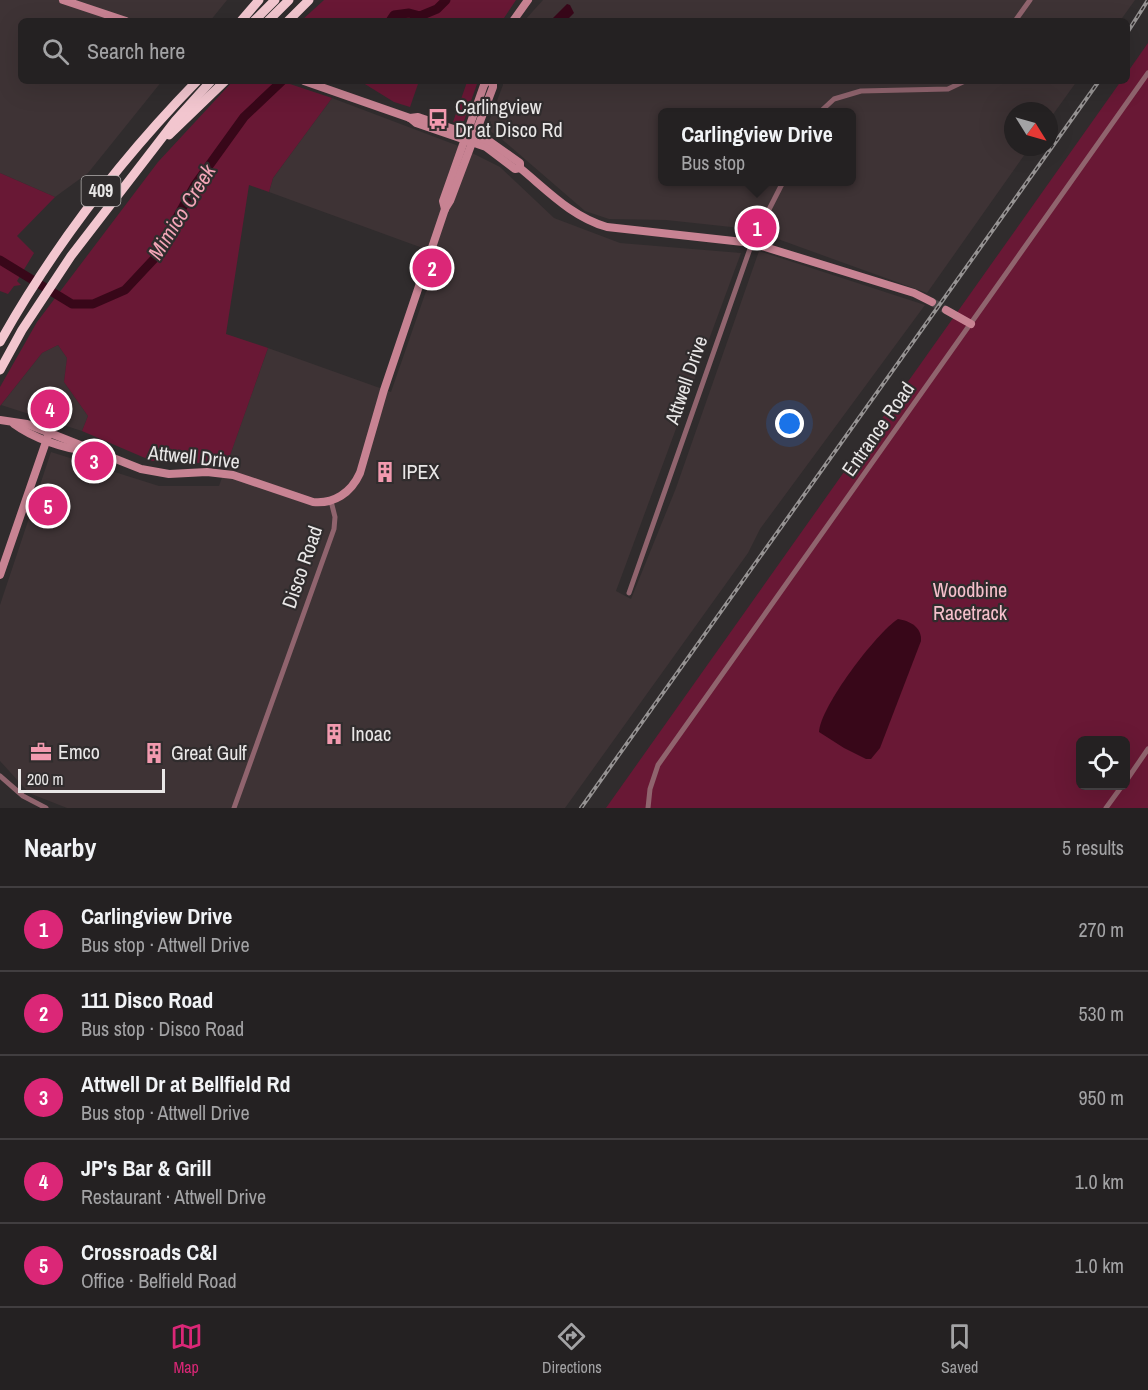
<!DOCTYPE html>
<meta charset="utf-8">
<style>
:root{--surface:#242122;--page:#2c292a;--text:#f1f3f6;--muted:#a3a3a5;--line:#413e40;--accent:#db2777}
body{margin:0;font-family:"Archivo Narrow",sans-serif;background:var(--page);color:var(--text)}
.controls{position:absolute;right:18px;bottom:18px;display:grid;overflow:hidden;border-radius:9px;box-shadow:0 6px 24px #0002}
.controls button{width:54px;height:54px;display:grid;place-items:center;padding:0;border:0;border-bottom:2px solid var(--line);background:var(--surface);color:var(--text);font:30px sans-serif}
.compass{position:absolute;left:1004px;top:102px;width:54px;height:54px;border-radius:50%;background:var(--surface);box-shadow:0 6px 24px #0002;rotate:127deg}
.scale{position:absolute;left:18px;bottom:15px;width:147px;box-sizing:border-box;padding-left:6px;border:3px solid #e9e7e7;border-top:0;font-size:16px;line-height:21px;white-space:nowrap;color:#e9e7e7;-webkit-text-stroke:4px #302c2d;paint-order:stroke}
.you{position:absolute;left:790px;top:424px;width:21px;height:21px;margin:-15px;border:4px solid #fff;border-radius:50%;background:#1a73e8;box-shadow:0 0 0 9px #1a73e833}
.badge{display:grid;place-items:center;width:39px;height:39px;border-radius:50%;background:var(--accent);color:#fff;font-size:20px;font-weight:700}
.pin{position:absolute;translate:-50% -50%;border:3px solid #fff;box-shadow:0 2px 6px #0006}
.popup{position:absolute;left:658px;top:108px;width:198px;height:78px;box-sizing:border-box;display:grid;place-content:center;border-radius:9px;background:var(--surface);filter:drop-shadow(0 2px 4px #0005);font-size:20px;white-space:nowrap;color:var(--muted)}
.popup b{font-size:22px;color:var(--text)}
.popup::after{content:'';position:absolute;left:50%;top:100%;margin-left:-12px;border:12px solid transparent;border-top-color:var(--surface)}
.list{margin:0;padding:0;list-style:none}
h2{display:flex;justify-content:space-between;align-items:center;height:78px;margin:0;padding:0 24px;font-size:26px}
h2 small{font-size:20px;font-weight:400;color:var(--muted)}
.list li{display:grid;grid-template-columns:39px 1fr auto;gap:18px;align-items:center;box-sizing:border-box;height:84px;padding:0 24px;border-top:2px solid var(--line)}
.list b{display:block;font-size:22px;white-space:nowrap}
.list p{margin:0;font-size:20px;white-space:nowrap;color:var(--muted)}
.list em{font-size:20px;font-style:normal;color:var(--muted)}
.icon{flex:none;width:33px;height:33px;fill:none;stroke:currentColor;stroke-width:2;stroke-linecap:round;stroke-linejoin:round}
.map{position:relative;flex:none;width:1148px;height:808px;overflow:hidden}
.search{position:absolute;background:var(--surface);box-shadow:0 6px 24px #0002;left:18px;right:18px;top:18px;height:66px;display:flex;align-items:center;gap:15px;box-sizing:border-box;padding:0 21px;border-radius:9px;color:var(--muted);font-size:22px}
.sheet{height:498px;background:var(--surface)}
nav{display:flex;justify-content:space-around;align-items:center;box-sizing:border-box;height:84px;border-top:2px solid var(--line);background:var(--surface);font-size:16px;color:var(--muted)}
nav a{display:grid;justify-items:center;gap:3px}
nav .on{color:var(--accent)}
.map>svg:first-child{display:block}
.built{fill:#3e3335;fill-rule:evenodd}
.green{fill:#691835;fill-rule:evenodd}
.water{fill:#380719}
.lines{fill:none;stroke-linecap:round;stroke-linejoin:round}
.river{stroke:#380719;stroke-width:9}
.secondary-tunnel{stroke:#4c4849;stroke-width:8;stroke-dasharray:8 4;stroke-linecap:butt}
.street{stroke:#90646e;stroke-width:5}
.secondary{stroke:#c88393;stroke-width:8}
.highway{stroke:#f2c6cf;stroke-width:9}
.rail-casing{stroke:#969393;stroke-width:4}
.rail{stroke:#302c2d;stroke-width:1.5;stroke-dasharray:4.5;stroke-linecap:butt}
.labels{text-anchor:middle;stroke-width:4.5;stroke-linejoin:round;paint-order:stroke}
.shield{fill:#302c2d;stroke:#b2afaf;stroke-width:1.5}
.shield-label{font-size:18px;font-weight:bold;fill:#e9e7e7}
.poi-label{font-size:20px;fill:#e9e7e7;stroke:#302c2d;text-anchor:start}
.street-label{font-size:20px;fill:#e9e7e7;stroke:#302c2d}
.park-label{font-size:20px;fill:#f6c0cc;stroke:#302c2d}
.water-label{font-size:21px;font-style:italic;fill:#f3a5b7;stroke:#302c2d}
</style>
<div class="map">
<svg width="1148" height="808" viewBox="0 0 1148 808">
<rect width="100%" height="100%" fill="#302c2d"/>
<g class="built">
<path d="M0,0H227L210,21H21V81H162L88,173L55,197L0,173Z"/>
<path d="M543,0H1135L1120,21H524Z"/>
<path d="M503,81H1077L1049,120V111H1013V147H1030L927,293L750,229L666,220L609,219L585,211L498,136L486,129L503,85ZM662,112H852V182H662Z"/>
<path d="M332,98L456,145L500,167L554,218L620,243L741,253L616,591L631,599L676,488L759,251L925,305L760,529L748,553L565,808H67L29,793L0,761V605L51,452L159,486H219L268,348L391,392L439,254L269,192L273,178Z"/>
<path d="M58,345L67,358L64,382L88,416L82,431L1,405L42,353Z"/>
</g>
<g class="green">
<path d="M324,0H516L502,21H301Z"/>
<path d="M1148,43V808H606L1121,81H1127V73ZM1080,740H1126V786H1080Z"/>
<path d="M233,81H281L332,98L273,178L269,192L249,185L226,334L268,348L227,464L152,461L82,431L88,416L64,382L67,358L58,345L42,353L0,406V387L37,322L158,162Z"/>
<path d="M360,81H419L410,107L394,102Z"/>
<path d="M465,81H478L464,121L458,124L453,122L467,82Z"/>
<path d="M0,173L55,197L17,236L34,253L17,281L21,285L14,286L8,294L0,291Z"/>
</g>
<g class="water">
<path d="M567,4L570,5L574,13L566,21H550Z"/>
<path d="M898,619C910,621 922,627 921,641L880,748L871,759H866L844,748L819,732C820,707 876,633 898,619Z"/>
</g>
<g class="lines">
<g class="river">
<path d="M390,21L394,15L409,13L420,16L437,9L446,0"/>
<path d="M0,260L72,304H93L125,290L154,259L195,185L244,117L282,81"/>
</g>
<path class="secondary-tunnel" d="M932,302L946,310"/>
<g class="street">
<path d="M1015,21L1030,0"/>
<path d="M820,112L834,99L861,91L948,89L965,81"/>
<path d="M629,593L752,243L783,182"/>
<path d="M0,776L23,796L46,808"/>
<path d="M1126,781L1148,749"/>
<path d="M234,808L334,529L335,517L331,501"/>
<path d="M648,808L650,789L658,765L1148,73"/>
<path d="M1106,808L1122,786"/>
</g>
<g class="secondary">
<path d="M63,0L126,21"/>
<path d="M513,21L528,0"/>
<path d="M304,81L410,118L416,123L486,147L515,169L520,168"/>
<path d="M410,118L418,117L489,141L520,163V168C548,191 572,217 607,227L752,243L914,293L932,302"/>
<path d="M445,209L443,201L484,85L487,81"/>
<path d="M946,310L971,324"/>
<path d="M0,420L27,424L141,469L169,474L207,472L233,475L313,502C334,504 351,493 360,473L384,390L445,209L450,201L493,87V81"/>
<path d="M14,424C33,438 64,449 88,451"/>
<path d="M0,575L49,433"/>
</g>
<g class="highway">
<path d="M241,21L259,0"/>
<path d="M254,21L275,0"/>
<path d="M268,21L289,0"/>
<path d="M288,21L309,0"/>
<path d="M169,135L225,81"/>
<path d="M0,342C54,246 121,159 197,81"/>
<path d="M0,370L22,330L71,256L175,121L211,81"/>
</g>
<defs>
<g id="rail">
<path d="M1127,33L1148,0"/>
<path d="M581,808L1099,81"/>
</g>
</defs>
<use href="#rail" class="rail-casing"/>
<use href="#rail" class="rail"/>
</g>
<defs>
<symbol id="bus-bare" viewBox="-9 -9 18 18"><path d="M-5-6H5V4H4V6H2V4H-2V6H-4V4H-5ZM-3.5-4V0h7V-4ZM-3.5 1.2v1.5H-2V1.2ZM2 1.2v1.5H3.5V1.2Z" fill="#f29aaf" stroke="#302c2d" stroke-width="2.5" paint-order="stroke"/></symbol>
<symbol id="building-bare" viewBox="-9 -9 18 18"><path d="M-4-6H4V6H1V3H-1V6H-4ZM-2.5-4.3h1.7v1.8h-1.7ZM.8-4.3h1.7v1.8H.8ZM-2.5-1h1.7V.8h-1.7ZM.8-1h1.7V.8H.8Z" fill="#f29aaf" stroke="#302c2d" stroke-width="2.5" paint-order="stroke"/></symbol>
<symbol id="office-bare" viewBox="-9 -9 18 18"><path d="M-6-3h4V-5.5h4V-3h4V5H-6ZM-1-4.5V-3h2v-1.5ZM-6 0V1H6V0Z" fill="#f29aaf" stroke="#302c2d" stroke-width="2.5" paint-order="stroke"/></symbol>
</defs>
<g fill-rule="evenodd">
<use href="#bus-bare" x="423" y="104" width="30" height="30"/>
<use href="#building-bare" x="370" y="457" width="30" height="30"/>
<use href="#building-bare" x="319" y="719" width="30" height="30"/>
<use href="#office-bare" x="26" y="737" width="30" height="30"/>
<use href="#building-bare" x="139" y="738" width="30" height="30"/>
</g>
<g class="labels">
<rect class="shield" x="81.5" y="176" width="39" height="30" rx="4.5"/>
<g class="shield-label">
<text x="101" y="197">409</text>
</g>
<g class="poi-label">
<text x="455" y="114">Carlingview<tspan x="455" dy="23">Dr at Disco Rd</tspan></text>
<text x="402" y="479">IPEX</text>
<text x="351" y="741">Inoac</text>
<text x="58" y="759">Emco</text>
<text x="171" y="760">Great Gulf</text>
</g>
<g class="street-label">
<text transform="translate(686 380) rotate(-71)" y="7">Attwell Drive</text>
<text transform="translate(878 429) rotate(-55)" y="7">Entrance Road</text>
<text transform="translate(194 457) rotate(6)" y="7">Attwell Drive</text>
<text transform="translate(302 567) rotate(-71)" y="7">Disco Road</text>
</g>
<g class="park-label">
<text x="970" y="597">Woodbine<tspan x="970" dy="23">Racetrack</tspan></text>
</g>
<g class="water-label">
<text transform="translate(182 212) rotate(-58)" y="7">Mimico Creek</text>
</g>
</g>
</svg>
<div class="controls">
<button><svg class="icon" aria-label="locate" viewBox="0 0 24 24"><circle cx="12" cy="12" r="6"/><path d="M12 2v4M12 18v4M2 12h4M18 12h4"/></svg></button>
</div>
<svg class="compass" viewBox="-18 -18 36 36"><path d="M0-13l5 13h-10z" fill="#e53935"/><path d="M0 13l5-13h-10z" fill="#a3a3a5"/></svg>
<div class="scale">200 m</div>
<div class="you"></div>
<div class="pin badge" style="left:757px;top:228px">1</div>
<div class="popup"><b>Carlingview Drive</b>Bus stop</div>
<div class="pin badge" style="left:432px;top:268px">2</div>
<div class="pin badge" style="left:94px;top:461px">3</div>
<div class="pin badge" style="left:50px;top:409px">4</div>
<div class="pin badge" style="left:48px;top:506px">5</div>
<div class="search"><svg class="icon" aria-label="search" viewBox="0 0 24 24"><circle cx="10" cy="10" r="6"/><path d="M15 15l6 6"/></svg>Search here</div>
</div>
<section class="sheet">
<h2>Nearby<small>5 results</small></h2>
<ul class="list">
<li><span class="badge">1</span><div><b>Carlingview Drive</b><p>Bus stop · Attwell Drive</p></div><em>270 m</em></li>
<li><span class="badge">2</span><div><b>111 Disco Road</b><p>Bus stop · Disco Road</p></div><em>530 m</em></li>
<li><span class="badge">3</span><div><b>Attwell Dr at Bellfield Rd</b><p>Bus stop · Attwell Drive</p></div><em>950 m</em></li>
<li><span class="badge">4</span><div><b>JP's Bar &amp; Grill</b><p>Restaurant · Attwell Drive</p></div><em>1.0 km</em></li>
<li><span class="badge">5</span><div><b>Crossroads C&amp;I</b><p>Office · Belfield Road</p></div><em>1.0 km</em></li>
</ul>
</section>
<nav>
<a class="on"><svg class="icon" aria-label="map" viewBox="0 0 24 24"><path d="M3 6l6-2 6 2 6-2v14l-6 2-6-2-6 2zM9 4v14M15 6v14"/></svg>Map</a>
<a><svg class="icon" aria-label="directions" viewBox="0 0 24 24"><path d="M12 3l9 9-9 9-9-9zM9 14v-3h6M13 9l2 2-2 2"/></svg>Directions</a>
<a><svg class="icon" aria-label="saved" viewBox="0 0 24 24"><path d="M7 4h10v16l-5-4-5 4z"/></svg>Saved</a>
</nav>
